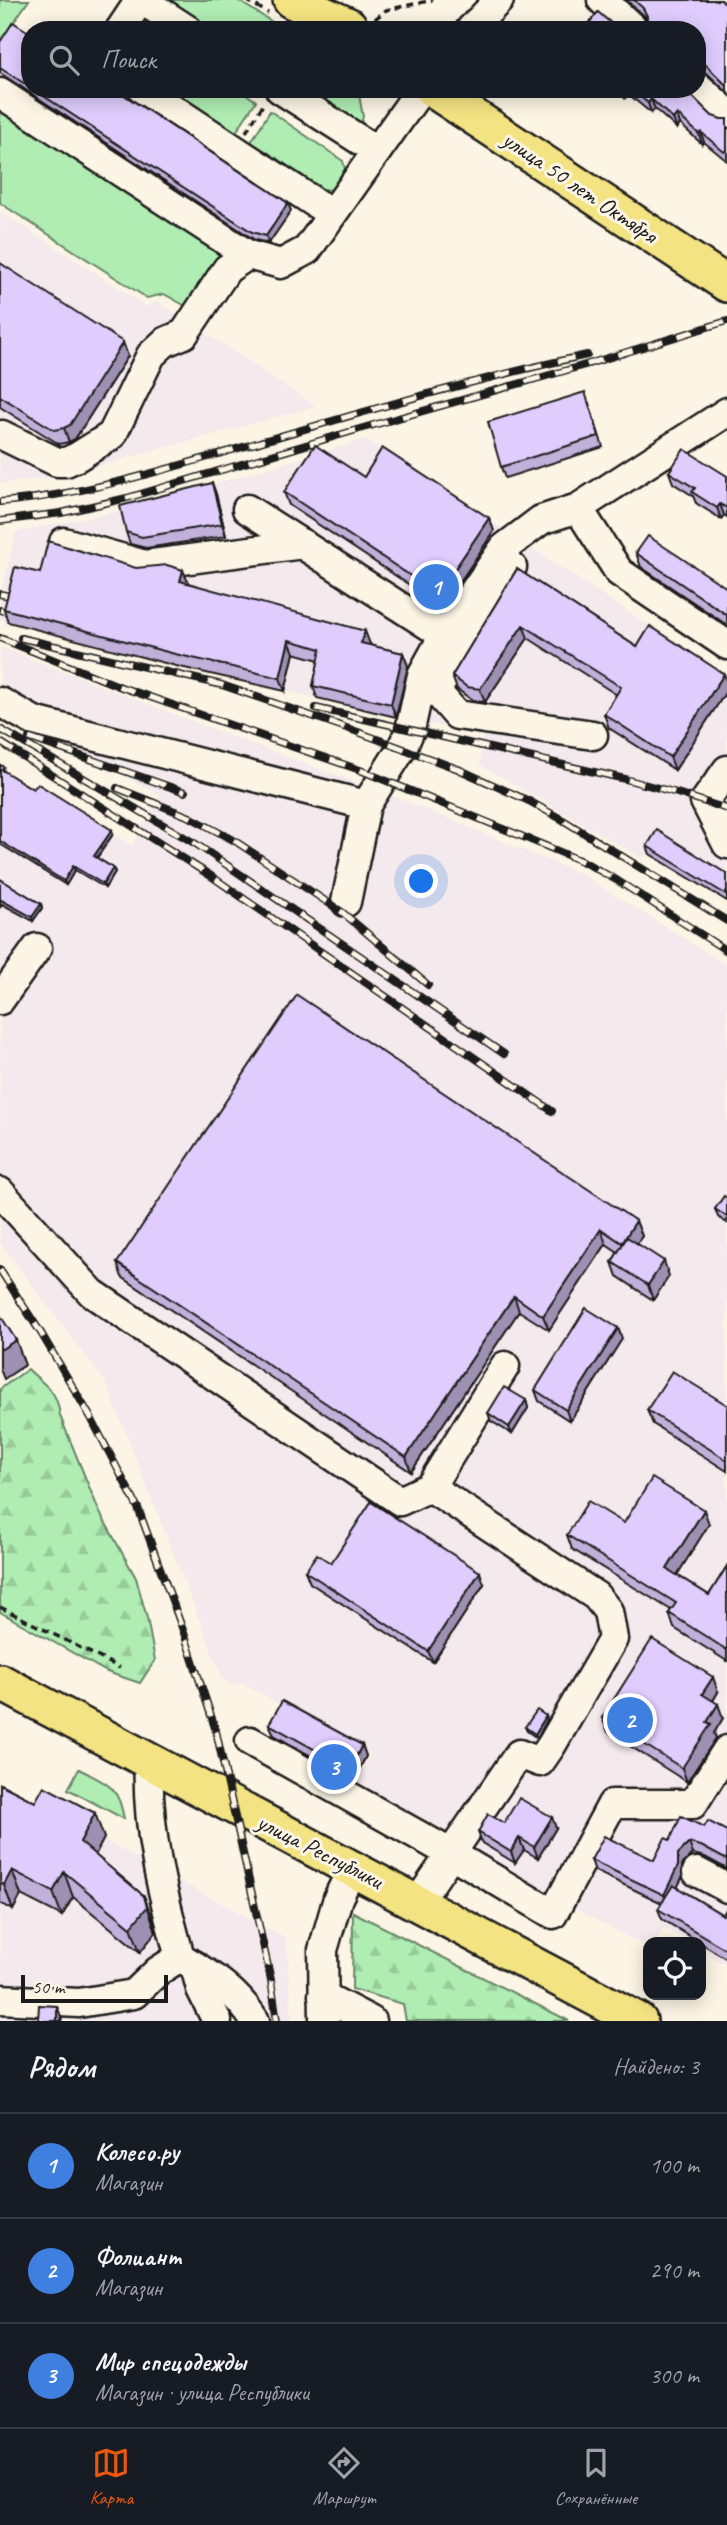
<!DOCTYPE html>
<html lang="ru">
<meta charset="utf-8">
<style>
:root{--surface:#171b24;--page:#242831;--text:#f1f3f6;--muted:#9ea1a6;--line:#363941;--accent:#ea580c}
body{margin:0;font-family:Caveat,sans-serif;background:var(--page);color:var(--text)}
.controls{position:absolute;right:21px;bottom:21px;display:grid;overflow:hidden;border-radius:14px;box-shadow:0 4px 18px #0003}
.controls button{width:63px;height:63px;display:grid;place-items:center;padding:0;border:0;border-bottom:2px solid var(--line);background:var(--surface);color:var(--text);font:35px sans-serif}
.scale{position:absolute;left:21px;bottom:18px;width:147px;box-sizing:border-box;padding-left:7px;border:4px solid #1c1c1c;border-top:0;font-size:19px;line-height:24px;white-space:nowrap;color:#1c1c1c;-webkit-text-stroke:5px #fcf5e5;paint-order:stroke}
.you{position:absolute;left:422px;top:882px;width:24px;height:24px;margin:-18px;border:5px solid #fff;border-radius:50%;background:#1a73e8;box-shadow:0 0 0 10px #1a73e833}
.badge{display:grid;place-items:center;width:46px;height:46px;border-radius:50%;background:var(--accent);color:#fff;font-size:23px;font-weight:700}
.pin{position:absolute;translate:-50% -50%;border:4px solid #fff;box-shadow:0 2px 7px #0006}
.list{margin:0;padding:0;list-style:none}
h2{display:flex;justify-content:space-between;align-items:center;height:91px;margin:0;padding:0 28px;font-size:30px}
h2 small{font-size:23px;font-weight:400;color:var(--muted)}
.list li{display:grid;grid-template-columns:46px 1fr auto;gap:21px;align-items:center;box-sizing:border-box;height:105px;padding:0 28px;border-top:2px solid var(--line)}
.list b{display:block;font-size:26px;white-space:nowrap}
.list p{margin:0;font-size:23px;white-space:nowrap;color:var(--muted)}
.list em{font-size:23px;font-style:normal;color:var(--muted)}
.icon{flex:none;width:38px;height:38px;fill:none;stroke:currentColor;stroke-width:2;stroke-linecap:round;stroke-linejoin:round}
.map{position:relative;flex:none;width:727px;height:2021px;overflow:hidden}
.search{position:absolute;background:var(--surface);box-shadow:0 4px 18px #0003;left:21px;right:21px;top:21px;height:77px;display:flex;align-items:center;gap:18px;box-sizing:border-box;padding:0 24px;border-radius:28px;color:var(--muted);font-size:26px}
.sheet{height:406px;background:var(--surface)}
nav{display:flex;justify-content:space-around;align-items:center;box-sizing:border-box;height:98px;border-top:2px solid var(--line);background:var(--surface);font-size:19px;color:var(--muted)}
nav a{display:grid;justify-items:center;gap:4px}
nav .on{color:var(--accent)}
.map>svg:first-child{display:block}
.built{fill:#f4e9ec}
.grass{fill:#b0edb3;stroke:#668468;stroke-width:2}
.forest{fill:url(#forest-firs);stroke:#668468;stroke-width:2}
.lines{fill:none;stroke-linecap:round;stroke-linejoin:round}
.minor-casing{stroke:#1c1c1c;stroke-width:33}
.major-casing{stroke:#1c1c1c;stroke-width:40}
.path{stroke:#1c1c1c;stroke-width:3.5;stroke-dasharray:7 5;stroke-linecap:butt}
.minor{stroke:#fcf5e5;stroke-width:28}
.major{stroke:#f4e382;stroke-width:35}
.rail-casing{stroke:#1c1c1c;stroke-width:8}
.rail{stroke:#fcf5e5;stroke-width:5;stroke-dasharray:16;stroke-linecap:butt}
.wall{fill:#c1b0da;stroke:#1c1c1c;stroke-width:2}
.shaded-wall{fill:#9d90b2;stroke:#1c1c1c;stroke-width:2}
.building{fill:#e0cdfe;stroke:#1c1c1c;stroke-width:2}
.labels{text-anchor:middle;stroke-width:6;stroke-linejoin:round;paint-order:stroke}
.street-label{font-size:24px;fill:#1c1c1c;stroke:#fcf5e5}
</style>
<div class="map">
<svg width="727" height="2021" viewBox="0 0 727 2021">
<defs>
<pattern id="forest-firs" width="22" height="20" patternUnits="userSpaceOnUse" patternTransform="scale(1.75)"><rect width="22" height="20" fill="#b0edb3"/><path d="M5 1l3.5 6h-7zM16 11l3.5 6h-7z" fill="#97cb99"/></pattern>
</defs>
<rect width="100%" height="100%" fill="#fcf5e5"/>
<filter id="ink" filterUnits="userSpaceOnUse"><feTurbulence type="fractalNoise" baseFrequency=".0143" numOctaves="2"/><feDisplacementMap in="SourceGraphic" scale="14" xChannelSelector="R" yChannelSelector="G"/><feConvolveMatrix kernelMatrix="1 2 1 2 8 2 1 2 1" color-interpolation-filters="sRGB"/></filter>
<g filter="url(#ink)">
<g class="built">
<path d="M0,211L148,307L157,301L316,406L85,470L43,479L0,483Z"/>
<path d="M366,439L727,677V901L650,854L641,858L480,765L483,736L180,667L0,619V597L16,532L130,509Z"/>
<path d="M0,647L257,746L406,801L581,874L727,965V1966L701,1950V1942H688L664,1928L656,1942H648V1948L429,1830L354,1785L370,1754L241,1683L233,1686L223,1680L106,1383L0,1243V768L19,783L132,845L160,795L0,712Z"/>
<path d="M0,1784L286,1938L292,2021H0Z"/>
</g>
<g class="grass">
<path d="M0,0H29L0,42Z"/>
<path d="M159,0H237L285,30H205Z"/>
<path d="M166,89H239L256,101L234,135Z"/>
<path d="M298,89H358L363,117L359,128Z"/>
<path d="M0,102L233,250L191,309L164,294L147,298L0,203Z"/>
<path d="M270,111L343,161L345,169L332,190L323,189L251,142Z"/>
<path d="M79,1769C107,1784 118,1784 124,1819L68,1789Z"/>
</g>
<g class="forest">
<path d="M28,1369C46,1387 57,1389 60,1416L99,1511L136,1578L147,1618L155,1660L140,1683L107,1672L0,1612V1389Z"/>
<path d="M353,1912L569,2021H406L403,2004L352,1989Z"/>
</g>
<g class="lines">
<defs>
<g id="minor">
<path d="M142,0L188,30"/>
<path d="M602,0L635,30"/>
<path d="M120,30L140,0"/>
<path d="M470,30L499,0"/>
<path d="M697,86L727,113"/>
<path d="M143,89L332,214"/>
<path d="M280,89L377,151"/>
<path d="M0,93L248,255L281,264L307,250L421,89"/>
<path d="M2,435L57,462H66L77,457L112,435L151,355L165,342L184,334L227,269L248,255"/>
<path d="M578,508L619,572L727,645"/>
<path d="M247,509L444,635"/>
<path d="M64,542L145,565L303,544"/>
<path d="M512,567L436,691L457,715L593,735"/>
<path d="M0,702L34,721L366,805L402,748L410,730L422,675L444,635L504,548L541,520L578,508L727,412"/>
<path d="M727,770L705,801L727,844"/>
<path d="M346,902L366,805"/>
<path d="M0,1000L37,948"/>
<path d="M0,1192L92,1293L400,1501L430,1487"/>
<path d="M250,1741L450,1853L553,1914L612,1804H693L727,1750"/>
<path d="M149,1761C146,1828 162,1893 180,1957C211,1976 235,1989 255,2021"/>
<path d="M697,1872L727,1888"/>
<path d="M418,1902L519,1754L540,1762L551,1746L613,1639L608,1611L596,1596L430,1487L505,1366"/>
<path d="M195,1966L201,1989L217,2021"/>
<path d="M323,1996L371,2021"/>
<path d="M0,1999L79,2003L134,1994L158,1971L180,1957"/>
<path d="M324,2021L323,1950L338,1898L353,1867"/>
</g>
<g id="major">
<path d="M291,0L349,26"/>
<path d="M432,89L727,284"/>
<path d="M0,1682L639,2021"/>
</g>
</defs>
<use href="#minor" class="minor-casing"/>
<use href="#major" class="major-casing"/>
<g class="path">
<path d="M246,0L268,13"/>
<path d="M375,19L386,10L433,0"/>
<path d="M246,132L264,103"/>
<path d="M0,1607L120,1668"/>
</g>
<use href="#minor" class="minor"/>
<use href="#major" class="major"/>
<defs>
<g id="rail">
<path d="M0,502C87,495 170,468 253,444C363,412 474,379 587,355"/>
<path d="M0,521L61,513L127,498L363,428L585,365L727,321"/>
<path d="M0,594L15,597"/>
<path d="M0,610L11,613"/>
<path d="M0,638L121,687L360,770L548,847L586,863L618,881L727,951"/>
<path d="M21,638L222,685L358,732L458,769L529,801L563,820L727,921"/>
<path d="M316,708L625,779L677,793L727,809"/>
<path d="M0,729L196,844L504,1054"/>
<path d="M29,738L185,792"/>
<path d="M0,742L211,876L552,1111"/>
<path d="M117,788L190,817L235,841L342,912L428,985"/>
<path d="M0,1270L41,1333L90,1416L138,1508L184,1633L216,1731L271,1980L277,2021"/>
</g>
</defs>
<use href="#rail" class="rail-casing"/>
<use href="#rail" class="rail"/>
</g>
<g class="wall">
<path d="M626,0H721L727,5V92L708,74L700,70H697V30L647,24V18Z"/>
<path d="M30,33V89H115L288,203L291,211L269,243L255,240L0,73V42Z"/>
<path d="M615,89H685L712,116L721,119H727V161L704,142L702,144L680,124L677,129L655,109L651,113L628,94L625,98Z"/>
<path d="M0,263L128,356L75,439L69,442L59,444L0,407Z"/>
<path d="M589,403L603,447L505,478L501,467Z"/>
<path d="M669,472L727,476V517L724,515L721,519L696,503L693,496L673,483Z"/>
<path d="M212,483L216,494L226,536L146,548L130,544L126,532Z"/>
<path d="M284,492L489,518L494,531L443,607L289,505Z"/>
<path d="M636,553L727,588V625L641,567Z"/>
<path d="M136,568L188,583L370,644L369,645L403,653L408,666L396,717L317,698L313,686L319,660L294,653L285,691L180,667L8,622L4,609L40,573Z"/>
<path d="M517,569L637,647L724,674L727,682V690L675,770L609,728L604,714L617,695L528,638L485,702L472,700L457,689L452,676Z"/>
<path d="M0,765L5,772L33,789L113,834L97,858L113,868L115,872L105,888L75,870L66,885L0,844Z"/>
<path d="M647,846L727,874V901L650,854Z"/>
<path d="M0,879L41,904L42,908L33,921L2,904L0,908Z"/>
<path d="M727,1198V1223L718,1217L715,1209Z"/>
<path d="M636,1221L642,1236L637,1243L669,1276L653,1300L617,1276L612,1262L618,1252L606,1244L549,1330L519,1311L411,1472L122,1277L117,1263Z"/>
<path d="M618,1328L622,1339L570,1421L539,1401L535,1390Z"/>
<path d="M526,1400L528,1408L512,1434L491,1421L488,1413Z"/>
<path d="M727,1405V1471L653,1424L647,1410Z"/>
<path d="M624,1523L709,1524L677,1575L709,1595L727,1566V1661L674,1628L669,1613L671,1610L572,1549L567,1535Z"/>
<path d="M331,1563L484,1584L433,1662L310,1583L305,1571Z"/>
<path d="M718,1692L713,1701L723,1718L714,1733L716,1738L687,1782L608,1732L602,1718Z"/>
<path d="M546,1716L547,1720L537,1738L527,1731L525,1727Z"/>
<path d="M269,1724L362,1745L366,1756L354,1780L274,1735Z"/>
<path d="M0,1784L104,1838L95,1855L144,1896L153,1920L156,1932L140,1952L73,1897L62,1916L21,1895L13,1910L0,1903Z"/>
<path d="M504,1823L556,1828L538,1858L524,1850L515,1863L482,1843L478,1832Z"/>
<path d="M704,1827L727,1831V1869L705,1857L693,1854L682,1865V1878L677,1887L723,1915L727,1908V1959L662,1919L658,1909L662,1903L595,1871L591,1860H654L670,1840Z"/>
</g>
<g class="shaded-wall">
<path d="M622,89H627L628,94L625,98Z"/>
<path d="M651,99L655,109L651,113L648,103Z"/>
<path d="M677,114L680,124L677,129L673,119Z"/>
<path d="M701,132L704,142L702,144L699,134Z"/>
<path d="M288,203L291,211L269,243L266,236Z"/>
<path d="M123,342L128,356L75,439L69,442L64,428Z"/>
<path d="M212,483L216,494L226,536L222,524Z"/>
<path d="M720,504L724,515L721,519L717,508Z"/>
<path d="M489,518L494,531L443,607L438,594Z"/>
<path d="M183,570L188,582L185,594L180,581Z"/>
<path d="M523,625L528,638L485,702L480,689Z"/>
<path d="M365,631L370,644L366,656L361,643Z"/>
<path d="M289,640L294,653L285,691L280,678Z"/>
<path d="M403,653L408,666L396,717L391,704Z"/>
<path d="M724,674L727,682V690L675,770L670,757Z"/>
<path d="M112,830L113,834L95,860L94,856Z"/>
<path d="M73,866L75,870L66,885L64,881Z"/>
<path d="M113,868L115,872L105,888L103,884Z"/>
<path d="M41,904L42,908L33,921L32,917Z"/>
<path d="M636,1221L642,1236L627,1257L622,1243Z"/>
<path d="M601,1229L606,1244L549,1330L543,1316Z"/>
<path d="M664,1261L669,1276L653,1300L648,1285Z"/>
<path d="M514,1296L519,1311L411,1472L406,1457Z"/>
<path d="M618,1328L622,1339L570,1421L566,1410Z"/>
<path d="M16,1340L25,1365L4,1379L0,1369V1350Z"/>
<path d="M526,1400L528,1408L512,1434L509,1427Z"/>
<path d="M704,1510L709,1524L672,1583L667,1569Z"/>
<path d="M480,1572L484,1584L433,1662L428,1651Z"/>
<path d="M713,1677L718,1692L708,1709L702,1694Z"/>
<path d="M718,1704L723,1718L714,1733L716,1738L687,1782L682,1768L707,1722Z"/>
<path d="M546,1716L547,1720L537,1738L535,1734Z"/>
<path d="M362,1745L366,1756L354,1780L350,1769Z"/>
<path d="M95,1813L104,1838L89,1867L80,1842Z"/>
<path d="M552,1817L556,1828L538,1858L534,1847Z"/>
<path d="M519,1838L524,1850L515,1863L511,1852Z"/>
<path d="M689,1843L693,1854L682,1865V1878L668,1906L664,1895L678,1854Z"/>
<path d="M12,1870L21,1895L13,1910L4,1885Z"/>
<path d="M64,1872L73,1897L62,1916L53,1892Z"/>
<path d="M144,1896L156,1932L140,1952L131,1927Z"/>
<path d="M57,2006L62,2019V2021H57Z"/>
</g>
<g class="building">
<path d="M634,0H721L727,5V86L705,64L697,60V30H645L647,24V16L643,8Z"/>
<path d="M598,12L619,30H583Z"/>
<path d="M13,22L30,33V87L0,68V42Z"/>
<path d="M33,89H115L288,203L266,236L252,232Z"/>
<path d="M631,89H685L712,116L721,119H727V149L724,152L701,132L699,134L677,114L673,119L651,99L648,103Z"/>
<path d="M0,263L123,342L70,425L64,428L54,430L0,396Z"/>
<path d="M585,392L599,436L501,467L488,422Z"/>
<path d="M315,445L364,477L382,448L489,518L438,594L284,492Z"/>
<path d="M684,449L727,476V508L720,504L717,508L692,492L695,488L669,472Z"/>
<path d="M212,483L222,524L142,537L126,532L120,506Z"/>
<path d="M648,536L727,588V615L636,553Z"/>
<path d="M48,541L136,568L167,565L183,570L180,581L365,631L361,643L403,653L391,704L313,686L321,649L289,640L280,678L175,654L4,609L15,567L40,573Z"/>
<path d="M517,569L637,647L650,626L724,674L670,757L604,714L621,687L523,625L480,689L467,687L452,676Z"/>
<path d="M0,765L4,767L2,770L33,789L38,784L112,830L94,856L113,868L103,884L73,866L64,881L0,841Z"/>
<path d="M657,830L727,874V891L725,894L647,846Z"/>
<path d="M0,879L41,904L32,917L1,900L0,902Z"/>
<path d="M297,995L636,1221L622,1243L601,1229L543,1316L514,1296L406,1457L117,1263Z"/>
<path d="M724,1196L727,1198V1217L715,1209Z"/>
<path d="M627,1237L664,1261L648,1285L612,1262Z"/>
<path d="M586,1308L618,1328L566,1410L535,1390Z"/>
<path d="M0,1315L16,1340L0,1350Z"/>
<path d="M672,1371L727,1405V1460L647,1410Z"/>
<path d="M504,1387L526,1400L509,1427L488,1413Z"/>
<path d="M652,1478L704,1510L667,1569L709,1595L727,1566V1650L669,1613L676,1603L567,1535L588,1501L624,1523Z"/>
<path d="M371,1502L480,1572L428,1651L305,1571L317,1554L331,1563Z"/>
<path d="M652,1639L713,1677L702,1694L718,1704L707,1722L711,1724L682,1768L602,1718Z"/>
<path d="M282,1701L362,1745L350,1769L269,1724Z"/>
<path d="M537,1710L546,1716L535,1734L525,1727Z"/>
<path d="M0,1784L35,1802L44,1786L95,1813L80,1842L144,1896L147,1907L131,1927L64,1872L53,1892L12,1870L4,1885L0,1883Z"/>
<path d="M519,1798L552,1817L534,1847L519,1838L511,1852L478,1832L488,1814L504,1823Z"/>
<path d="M681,1816L704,1827L708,1821L727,1831V1860L701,1846L689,1843L678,1854V1866L664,1895L591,1860L604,1836L654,1860L665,1838L670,1840Z"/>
<path d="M673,1885L723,1915L727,1908V1950L658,1909Z"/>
<path d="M39,2005L57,2006V2021H38Z"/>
</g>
</g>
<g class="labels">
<g class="street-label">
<text transform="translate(580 187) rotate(34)" y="8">улица 50 лет Октября</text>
<text transform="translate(320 1851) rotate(27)" y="8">улица Республики</text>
</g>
</g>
</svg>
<div class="controls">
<button><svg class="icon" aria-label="locate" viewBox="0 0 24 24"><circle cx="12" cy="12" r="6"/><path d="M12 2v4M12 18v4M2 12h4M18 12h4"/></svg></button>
</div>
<div class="scale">50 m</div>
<div class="you"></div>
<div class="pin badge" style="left:436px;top:587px;background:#3f7fe0">1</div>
<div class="pin badge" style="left:630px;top:1720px;background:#3f7fe0">2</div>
<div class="pin badge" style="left:334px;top:1767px;background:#3f7fe0">3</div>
<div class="search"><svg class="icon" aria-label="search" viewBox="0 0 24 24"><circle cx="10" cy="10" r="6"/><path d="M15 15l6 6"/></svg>Поиск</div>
</div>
<section class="sheet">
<h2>Рядом<small>Найдено: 3</small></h2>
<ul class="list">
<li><span class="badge" style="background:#3f7fe0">1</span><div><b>Колесо.ру</b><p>Магазин</p></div><em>100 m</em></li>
<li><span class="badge" style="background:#3f7fe0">2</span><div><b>Фолиант</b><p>Магазин</p></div><em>290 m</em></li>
<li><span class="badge" style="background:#3f7fe0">3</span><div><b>Мир спецодежды</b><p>Магазин · улица Республики</p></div><em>300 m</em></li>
</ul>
</section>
<nav>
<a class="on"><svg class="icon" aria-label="map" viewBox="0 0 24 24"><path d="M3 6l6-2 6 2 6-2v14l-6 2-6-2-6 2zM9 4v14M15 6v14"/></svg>Карта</a>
<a><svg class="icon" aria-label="directions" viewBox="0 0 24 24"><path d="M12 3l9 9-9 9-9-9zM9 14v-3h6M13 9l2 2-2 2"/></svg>Маршрут</a>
<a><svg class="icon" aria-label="saved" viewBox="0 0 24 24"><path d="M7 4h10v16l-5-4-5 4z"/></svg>Сохранённые</a>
</nav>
